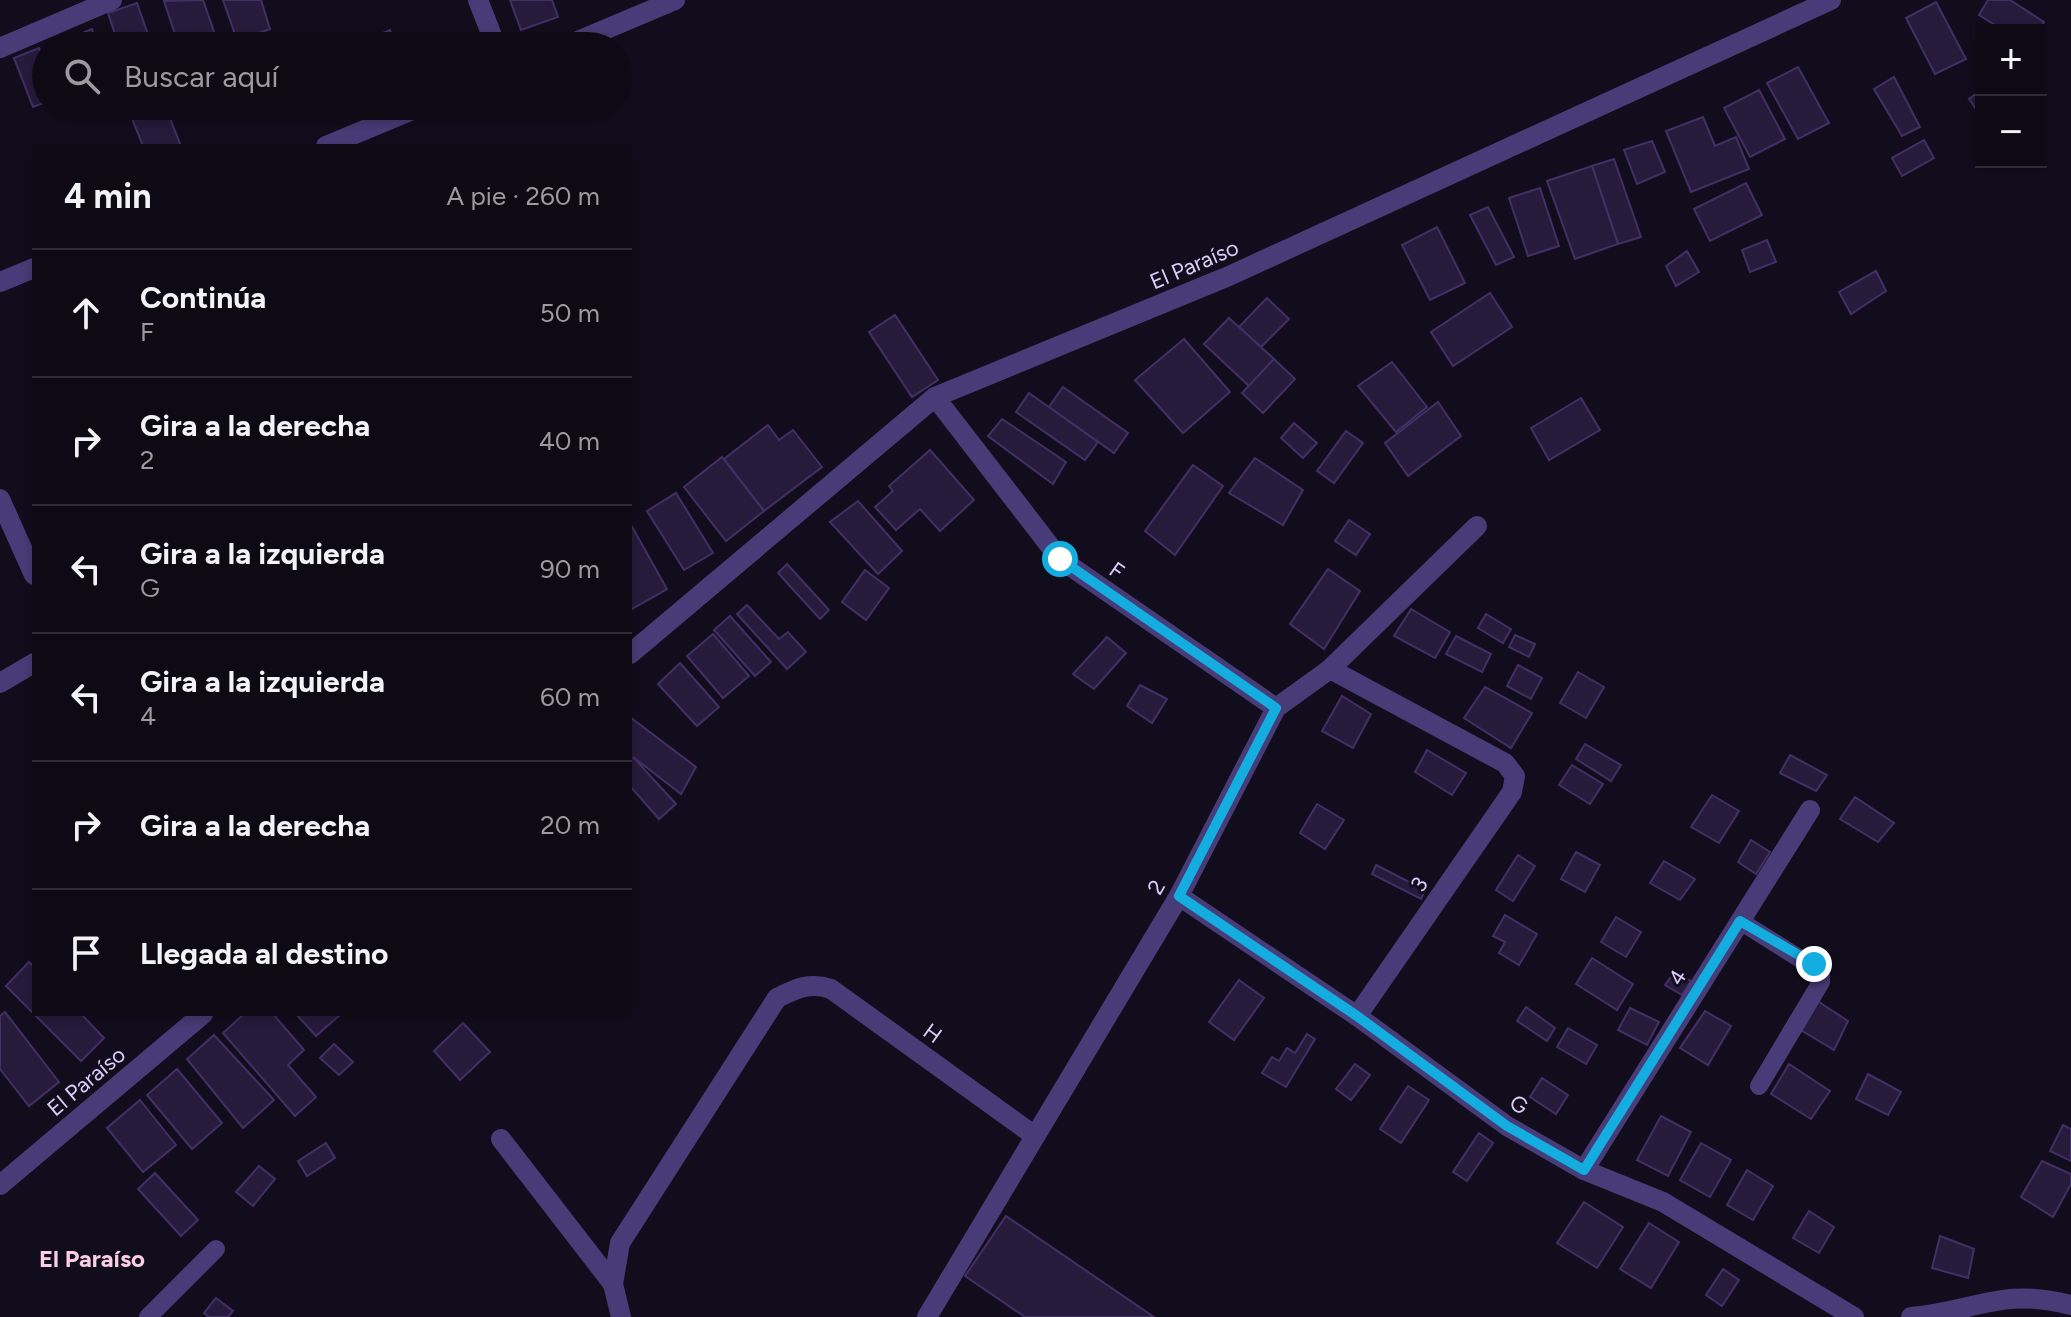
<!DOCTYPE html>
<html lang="es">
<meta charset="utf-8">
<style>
:root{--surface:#0e0a15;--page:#17131e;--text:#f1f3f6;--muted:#9b9aa0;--line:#2e2b34}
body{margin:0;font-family:Figtree,sans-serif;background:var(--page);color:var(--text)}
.controls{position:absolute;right:24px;top:24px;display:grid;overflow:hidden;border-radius:0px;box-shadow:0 4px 12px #0003}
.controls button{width:72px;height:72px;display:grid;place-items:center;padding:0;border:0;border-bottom:2px solid var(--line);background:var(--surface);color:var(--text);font:40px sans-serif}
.stop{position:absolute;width:24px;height:24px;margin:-18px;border:6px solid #13ade0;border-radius:50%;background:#fff}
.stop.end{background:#13ade0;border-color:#fff;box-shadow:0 2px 8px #0008}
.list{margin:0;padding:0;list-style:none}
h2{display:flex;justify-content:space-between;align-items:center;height:104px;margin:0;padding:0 32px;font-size:34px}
h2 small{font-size:26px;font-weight:400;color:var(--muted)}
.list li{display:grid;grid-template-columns:52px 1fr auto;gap:24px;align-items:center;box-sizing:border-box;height:128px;padding:0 32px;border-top:2px solid var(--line)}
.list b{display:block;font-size:30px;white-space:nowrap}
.list p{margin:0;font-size:26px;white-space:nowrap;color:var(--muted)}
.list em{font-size:26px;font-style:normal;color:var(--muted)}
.icon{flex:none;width:44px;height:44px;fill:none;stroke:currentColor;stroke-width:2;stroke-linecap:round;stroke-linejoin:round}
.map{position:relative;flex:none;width:2071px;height:1317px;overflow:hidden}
.search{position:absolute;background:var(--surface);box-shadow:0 4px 12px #0003;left:32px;top:32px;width:600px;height:88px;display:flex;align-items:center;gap:20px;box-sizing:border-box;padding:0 28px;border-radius:44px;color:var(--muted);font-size:30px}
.panel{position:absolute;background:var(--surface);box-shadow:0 4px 12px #0003;left:32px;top:144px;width:600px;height:872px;border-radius:0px}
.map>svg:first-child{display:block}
.building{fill:#261b3b;stroke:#422f65;stroke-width:2}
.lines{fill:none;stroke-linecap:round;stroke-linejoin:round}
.service{stroke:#473c77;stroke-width:18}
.minor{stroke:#473c77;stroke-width:20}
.route{stroke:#13ade0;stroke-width:10}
.labels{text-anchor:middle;stroke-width:6;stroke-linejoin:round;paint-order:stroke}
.street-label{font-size:22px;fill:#d9cdfb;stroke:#120d1c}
.neighbourhood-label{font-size:24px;font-weight:bold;fill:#fbcee4;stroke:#120d1c}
</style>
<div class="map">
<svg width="2071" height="1317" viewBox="0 0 2071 1317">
<rect width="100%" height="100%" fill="#120d1c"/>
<g class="building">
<path d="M203,0L219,46H179L164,1Z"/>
<path d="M223,0H261L270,29L237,40Z"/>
<path d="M510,0H552L558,17L521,30Z"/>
<path d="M1988,0H2010L2044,22L2038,30H2003L1979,15Z"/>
<path d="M1936,2L1966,59L1935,74L1906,18Z"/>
<path d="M137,3L152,46H119L108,13Z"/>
<path d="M92,29L98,46H58L57,43Z"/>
<path d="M390,30L396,46H371L368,39Z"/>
<path d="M39,48L46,66V102L33,107L14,58Z"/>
<path d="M1798,67L1829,123L1798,139L1767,83Z"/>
<path d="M1894,77L1920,127L1902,136L1874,89Z"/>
<path d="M1759,90L1785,139L1750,157L1724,108Z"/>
<path d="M1981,90V116L1969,99Z"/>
<path d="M127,106H165L181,146H143Z"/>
<path d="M1703,117L1715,146L1736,137L1749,169L1691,192L1666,131Z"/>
<path d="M1924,140L1934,158L1902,176L1892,158Z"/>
<path d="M1652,141L1665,172L1637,184L1624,150Z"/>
<path d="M1614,159L1641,237L1618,244L1592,166Z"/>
<path d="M1592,166L1618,244L1575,259L1547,181Z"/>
<path d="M1746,183L1762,215L1710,241L1694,209Z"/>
<path d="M1540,188L1559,246L1528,256L1509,198Z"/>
<path d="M1488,207L1514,257L1496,265L1470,215Z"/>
<path d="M1437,227L1465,283L1430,300L1402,245Z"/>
<path d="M1767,240L1776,262L1750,272L1742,250Z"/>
<path d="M1687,251L1699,272L1676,286L1666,266Z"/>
<path d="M1876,271L1886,291L1851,314L1839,292Z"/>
<path d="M1490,293L1512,327L1453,366L1431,332Z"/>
<path d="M1267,298L1289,319L1261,347L1239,327Z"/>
<path d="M895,315L938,380L912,397L869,332Z"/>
<path d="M1229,318L1274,359L1249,386L1204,344Z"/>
<path d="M1184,339L1230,392L1183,433L1135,380Z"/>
<path d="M1274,359L1295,379L1263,413L1242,393Z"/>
<path d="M1392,362L1427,407L1396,432L1358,386Z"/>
<path d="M1063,387L1128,433L1114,453L1049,407Z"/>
<path d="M1029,393L1098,442L1085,460L1016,412Z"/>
<path d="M1581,398L1600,430L1549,460L1531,428Z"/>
<path d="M1438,402L1461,436L1408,476L1385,443Z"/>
<path d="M1002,419L1066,462L1053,484L988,436Z"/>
<path d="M1294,423L1317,443L1303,458L1281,438Z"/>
<path d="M768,425L779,440L793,430L822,467L764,511L724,459Z"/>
<path d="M1346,431L1363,443L1334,483L1317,471Z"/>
<path d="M930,450L974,500L940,531L920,509L896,530L875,507L893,491L889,486Z"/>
<path d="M722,457L764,511L726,541L684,487Z"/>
<path d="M1255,458L1303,490L1283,525L1229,493Z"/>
<path d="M1193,465L1223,486L1175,555L1145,531Z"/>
<path d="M676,493L713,553L684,570L647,511Z"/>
<path d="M858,501L902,551L878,574L830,522Z"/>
<path d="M1349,520L1370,534L1356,555L1335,541Z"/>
<path d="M630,523L667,589L630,610Z"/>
<path d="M787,564L829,610L820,619L778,573Z"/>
<path d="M1328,569L1360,591L1324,649L1290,624Z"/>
<path d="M865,570L889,588L866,620L842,602Z"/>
<path d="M747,605L779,639L788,632L806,652L787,669L737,614Z"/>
<path d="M1411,609L1450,632L1435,658L1394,636Z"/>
<path d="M1486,614L1511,629L1503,643L1478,628Z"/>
<path d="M730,616L771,662L755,676L714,630Z"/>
<path d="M713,634L749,676L723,698L687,656Z"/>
<path d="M1515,635L1535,644L1529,657L1509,647Z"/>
<path d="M1456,636L1491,654L1482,672L1446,654Z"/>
<path d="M1107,637L1126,653L1094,689L1073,674Z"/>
<path d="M680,663L719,707L697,726L658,684Z"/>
<path d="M1518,665L1542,678L1531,699L1507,686Z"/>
<path d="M1578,672L1604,687L1586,718L1560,703Z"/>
<path d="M1140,685L1167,699L1152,723L1127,706Z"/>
<path d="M1485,687L1532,713L1511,748L1464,718Z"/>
<path d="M1342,696L1371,714L1353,748L1322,731Z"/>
<path d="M630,717L696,767L681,794L633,757L676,804L659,819L630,786Z"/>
<path d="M1585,744L1621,765L1611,781L1576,759Z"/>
<path d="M1427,750L1466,773L1452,795L1415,772Z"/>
<path d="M1790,755L1827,775L1816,791L1780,773Z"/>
<path d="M1572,765L1603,784L1590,804L1559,785Z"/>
<path d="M1712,795L1739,811L1719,843L1691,827Z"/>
<path d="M1855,797L1894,823L1878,842L1840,819Z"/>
<path d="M1317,804L1344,820L1325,849L1300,833Z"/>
<path d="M1751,840L1770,852L1756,874L1738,862Z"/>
<path d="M1576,852L1600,865L1585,892L1561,879Z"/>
<path d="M1518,855L1535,866L1513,901L1496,890Z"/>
<path d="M1664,861L1695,879L1680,900L1650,883Z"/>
<path d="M1376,865L1425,890L1421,899L1372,874Z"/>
<path d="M1505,915L1537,934L1519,965L1499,953L1505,942L1493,936Z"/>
<path d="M1616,917L1641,932L1626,957L1601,942Z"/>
<path d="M1592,958L1633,984L1617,1010L1576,984Z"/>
<path d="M29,962L34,967V1014H81L104,1038L81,1061L6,986Z"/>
<path d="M1675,971L1691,981L1682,995L1665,985Z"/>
<path d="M1239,980L1264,998L1234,1040L1209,1022Z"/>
<path d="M1816,1000L1848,1021L1834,1050L1799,1029Z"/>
<path d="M1526,1007L1555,1028L1547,1041L1517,1021Z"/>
<path d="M1630,1008L1659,1022L1647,1045L1618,1030Z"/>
<path d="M1705,1011L1731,1026L1708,1065L1680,1048Z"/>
<path d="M5,1012L59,1082L29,1106L0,1069V1016Z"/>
<path d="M244,1014H273L304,1050L288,1065L316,1097L295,1116L223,1033Z"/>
<path d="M296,1014H341L316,1036Z"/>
<path d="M463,1023L490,1052L460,1080L434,1051Z"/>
<path d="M1568,1028L1597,1045L1586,1064L1557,1047Z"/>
<path d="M1307,1034L1315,1039L1286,1087L1262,1073L1272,1057L1279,1061L1287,1048L1295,1053Z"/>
<path d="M214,1035L274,1100L243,1128L187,1059Z"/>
<path d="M334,1044L353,1062L339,1075L320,1058Z"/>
<path d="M1355,1064L1370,1075L1351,1100L1336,1089Z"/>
<path d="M1789,1064L1830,1091L1811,1119L1771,1094Z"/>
<path d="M177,1069L222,1123L192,1149L147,1095Z"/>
<path d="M1868,1074L1901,1092L1888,1115L1856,1099Z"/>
<path d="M1542,1078L1568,1095L1556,1114L1530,1097Z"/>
<path d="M1408,1086L1429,1100L1401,1143L1380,1129Z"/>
<path d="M140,1100L176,1145L143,1172L107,1128Z"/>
<path d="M1661,1116L1691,1132L1668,1176L1637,1160Z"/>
<path d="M2063,1125L2071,1129V1161L2050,1151Z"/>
<path d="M1479,1133L1493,1143L1467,1181L1453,1172Z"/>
<path d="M326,1143L335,1158L307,1176L298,1161Z"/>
<path d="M1701,1143L1731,1160L1710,1197L1680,1180Z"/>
<path d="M2042,1161L2071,1174V1184L2053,1217L2021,1197Z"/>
<path d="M259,1166L275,1179L253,1206L236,1192Z"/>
<path d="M1747,1170L1773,1186L1753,1220L1727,1205Z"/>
<path d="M155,1173L198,1220L181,1236L138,1189Z"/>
<path d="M1584,1202L1623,1227L1597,1268L1557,1243Z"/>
<path d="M1809,1211L1834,1227L1819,1253L1793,1238Z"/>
<path d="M1006,1216L1154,1317H1025L965,1276Z"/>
<path d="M1649,1223L1679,1242L1651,1288L1620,1269Z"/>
<path d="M1940,1236L1974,1249L1968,1278L1932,1268Z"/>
<path d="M1723,1269L1739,1280L1722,1306L1706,1295Z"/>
<path d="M216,1298L233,1311L228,1317H209L204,1313Z"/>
</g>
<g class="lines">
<g class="service">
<path d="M1740,921L1821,972V982L1759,1086"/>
<path d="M148,1317L216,1249"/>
</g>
<g class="minor">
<path d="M478,0L496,46"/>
<path d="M566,46L675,0"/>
<path d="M0,48L112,0"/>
<path d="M326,146L422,106"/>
<path d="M0,282L34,268"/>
<path d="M935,397L1060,559L1276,708"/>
<path d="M0,499L34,575"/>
<path d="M630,654L935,397L1229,276L1831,0"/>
<path d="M1330,669L1505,763L1515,776L1512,792L1357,1016"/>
<path d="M0,683L34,663"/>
<path d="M1179,896L1357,1016L1507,1126L1584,1170L1663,1202L1854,1317"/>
<path d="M501,1139L613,1284"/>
<path d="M1584,1170L1810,810"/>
<path d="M0,1185L203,1014"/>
<path d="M621,1317L613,1284L620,1243L777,998C797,988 810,982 831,989L1035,1136"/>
<path d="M927,1317L1179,896L1276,708L1330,669L1477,526"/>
<path d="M1911,1317C1976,1311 2002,1287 2071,1305"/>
</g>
</g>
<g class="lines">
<path class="route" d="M1060,559L1276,708L1179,896L1357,1016L1507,1126L1584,1170L1740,921L1814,964"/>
</g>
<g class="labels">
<g class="street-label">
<text transform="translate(1194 264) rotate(-23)" y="8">El Paraíso</text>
<text transform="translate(1117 570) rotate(35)" y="8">F</text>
<text transform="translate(1419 884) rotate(-55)" y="8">3</text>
<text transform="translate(1156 887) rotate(-60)" y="8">2</text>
<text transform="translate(1677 977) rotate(-58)" y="8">4</text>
<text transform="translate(933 1033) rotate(36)" y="8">H</text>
<text transform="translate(86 1081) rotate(-40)" y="8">El Paraíso</text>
<text transform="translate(1519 1104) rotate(33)" y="8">G</text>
</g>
<g class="neighbourhood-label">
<text x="92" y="1267">El Paraíso</text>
</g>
</g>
</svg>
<div class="controls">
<button>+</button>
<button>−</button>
</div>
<div class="stop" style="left:1060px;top:559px"></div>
<div class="stop end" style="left:1814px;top:964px"></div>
<div class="search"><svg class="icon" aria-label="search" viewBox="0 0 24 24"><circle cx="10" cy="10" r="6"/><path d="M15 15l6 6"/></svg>Buscar aquí</div>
<section class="panel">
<h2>4 min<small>A pie · 260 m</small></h2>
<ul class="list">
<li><svg class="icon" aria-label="ahead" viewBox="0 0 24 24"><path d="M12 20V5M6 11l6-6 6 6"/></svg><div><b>Continúa</b><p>F</p></div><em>50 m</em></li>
<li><svg class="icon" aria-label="right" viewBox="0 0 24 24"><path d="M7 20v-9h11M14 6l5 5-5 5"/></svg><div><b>Gira a la derecha</b><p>2</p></div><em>40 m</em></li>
<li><svg class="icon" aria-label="left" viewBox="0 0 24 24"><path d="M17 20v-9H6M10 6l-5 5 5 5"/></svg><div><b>Gira a la izquierda</b><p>G</p></div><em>90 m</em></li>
<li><svg class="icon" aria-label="left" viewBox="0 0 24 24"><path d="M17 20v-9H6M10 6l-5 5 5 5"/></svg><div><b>Gira a la izquierda</b><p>4</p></div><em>60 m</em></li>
<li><svg class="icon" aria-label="right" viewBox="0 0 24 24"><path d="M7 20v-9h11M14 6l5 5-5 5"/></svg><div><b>Gira a la derecha</b></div><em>20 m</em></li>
<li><svg class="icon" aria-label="arrive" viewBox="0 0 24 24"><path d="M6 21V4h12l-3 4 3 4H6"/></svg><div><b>Llegada al destino</b></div></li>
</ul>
</section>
</div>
